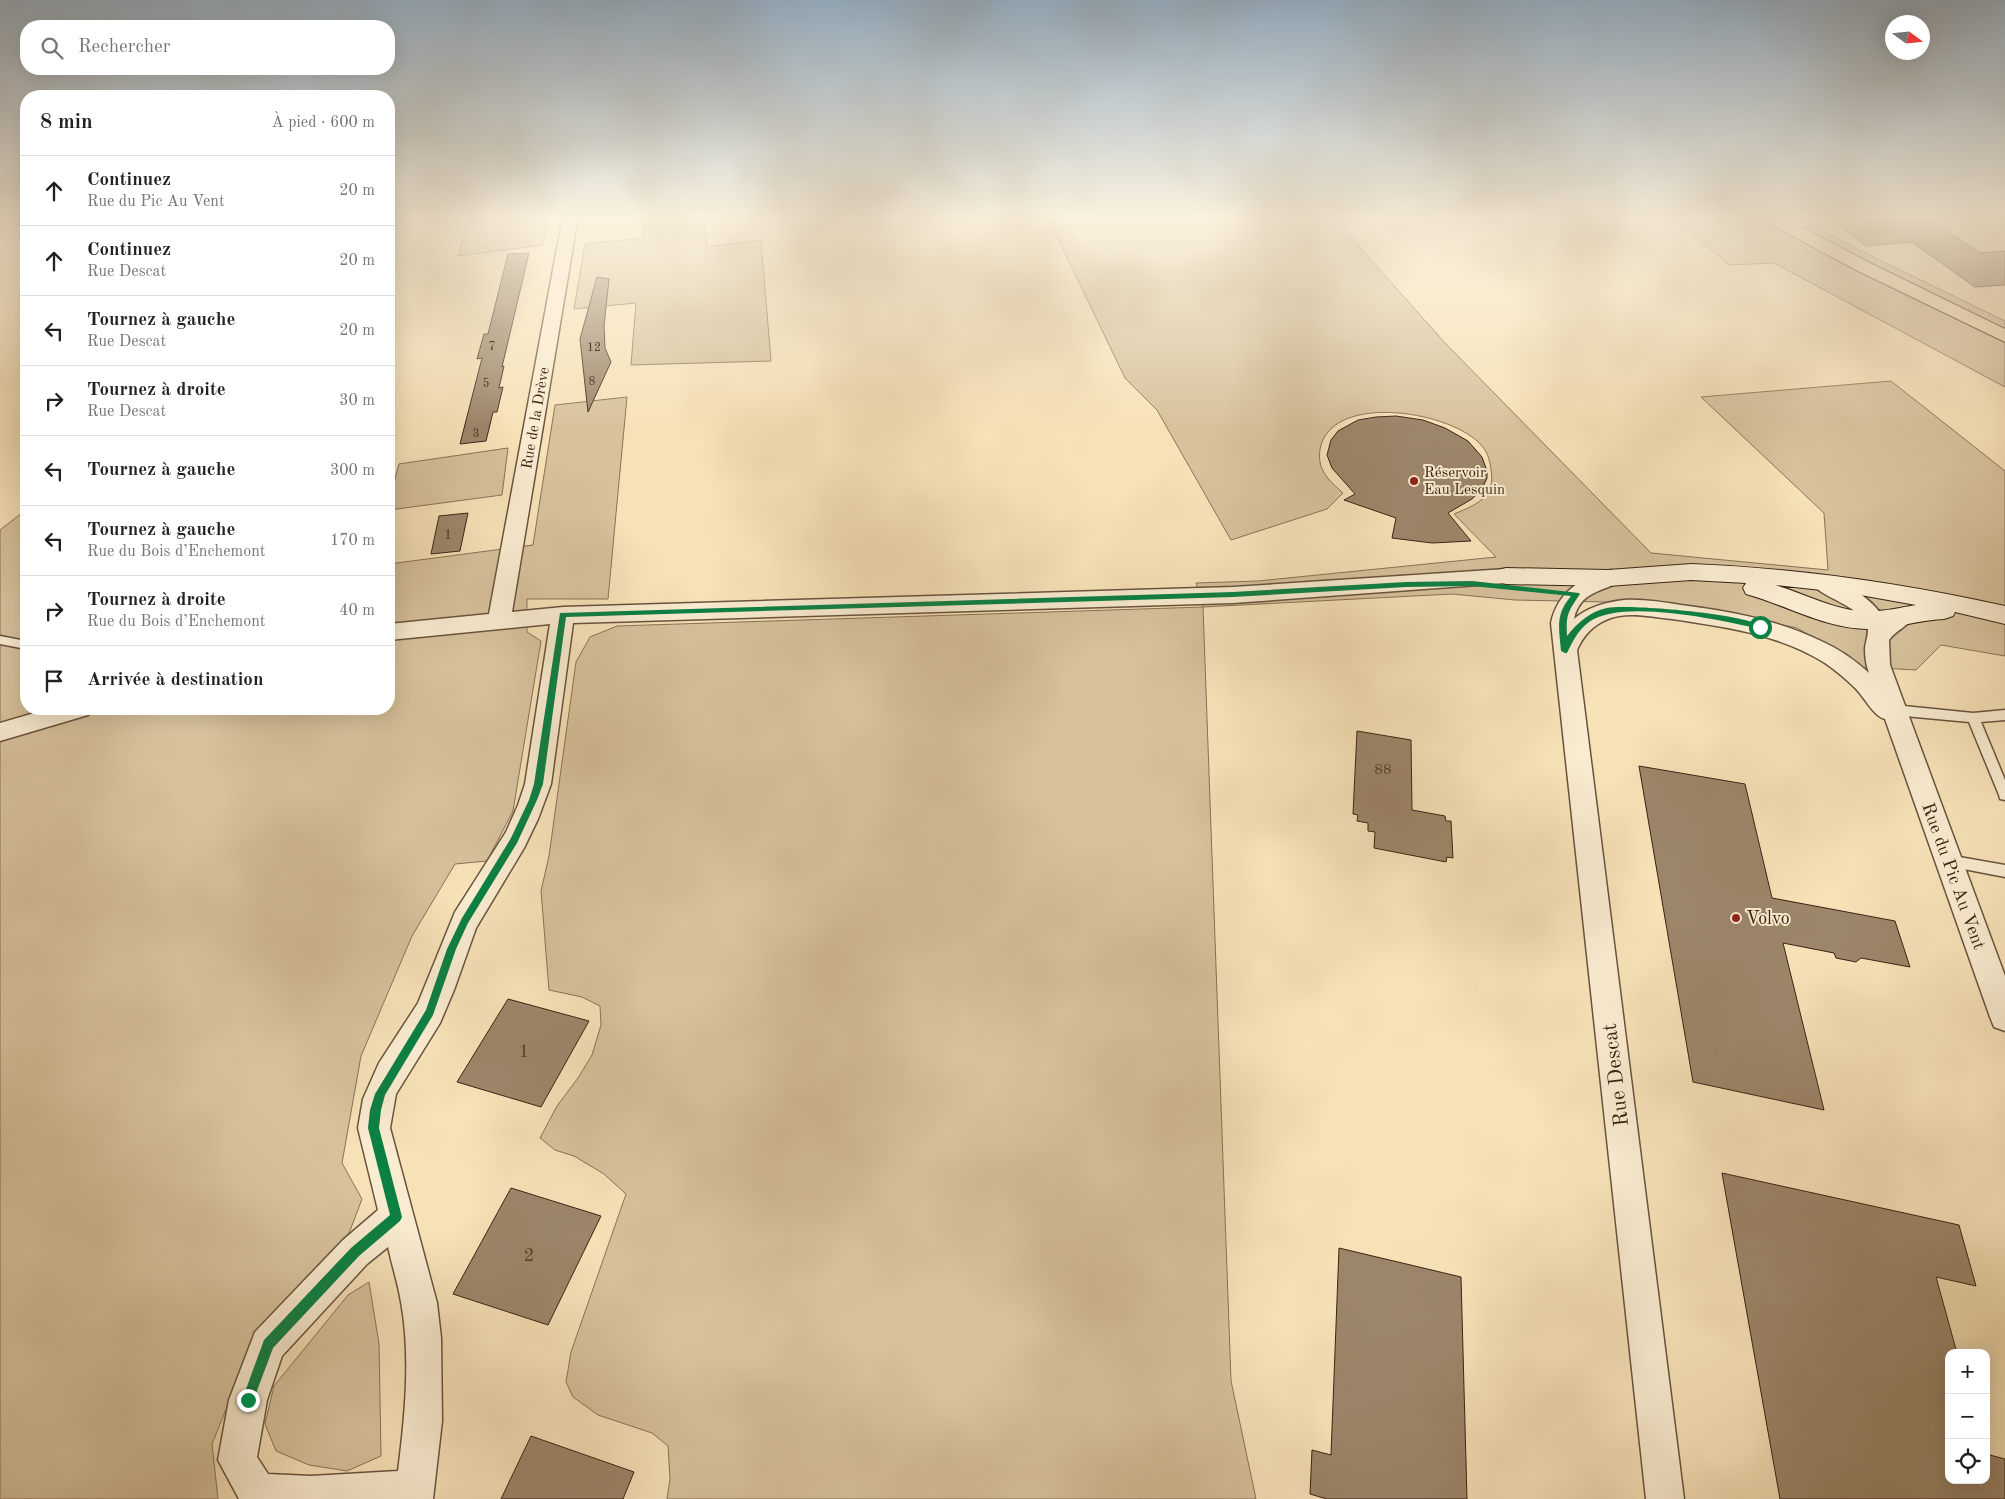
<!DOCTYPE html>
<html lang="fr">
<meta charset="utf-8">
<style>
:root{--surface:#fff;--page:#f2f2f2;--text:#202124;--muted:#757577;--line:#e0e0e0}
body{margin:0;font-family:"Old Standard TT",serif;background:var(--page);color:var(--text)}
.controls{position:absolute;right:15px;bottom:15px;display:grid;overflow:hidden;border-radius:10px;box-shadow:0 5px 20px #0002}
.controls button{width:45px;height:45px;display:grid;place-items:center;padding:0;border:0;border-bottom:1px solid var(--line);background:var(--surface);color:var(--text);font:25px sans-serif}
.compass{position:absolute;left:1885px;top:15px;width:45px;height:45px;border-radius:50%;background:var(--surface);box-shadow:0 5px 20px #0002;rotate:105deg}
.stop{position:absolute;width:15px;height:15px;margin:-11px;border:4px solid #0b8043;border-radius:50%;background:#fff}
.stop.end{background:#0b8043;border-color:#fff;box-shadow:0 1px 5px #0008}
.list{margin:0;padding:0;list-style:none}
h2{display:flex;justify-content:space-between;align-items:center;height:65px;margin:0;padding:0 20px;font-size:21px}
h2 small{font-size:16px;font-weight:400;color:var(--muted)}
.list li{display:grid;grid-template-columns:32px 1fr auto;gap:15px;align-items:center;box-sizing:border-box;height:70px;padding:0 20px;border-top:1px solid var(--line)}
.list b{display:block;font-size:19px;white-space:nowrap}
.list p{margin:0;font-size:16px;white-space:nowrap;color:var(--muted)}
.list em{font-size:16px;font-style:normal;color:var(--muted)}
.icon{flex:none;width:28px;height:28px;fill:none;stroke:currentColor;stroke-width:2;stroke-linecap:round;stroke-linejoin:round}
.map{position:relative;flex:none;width:2005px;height:1499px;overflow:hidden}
.search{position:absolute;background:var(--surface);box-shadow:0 5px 20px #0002;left:20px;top:20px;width:375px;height:55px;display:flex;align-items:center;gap:12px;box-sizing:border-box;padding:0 18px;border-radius:20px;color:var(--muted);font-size:19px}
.panel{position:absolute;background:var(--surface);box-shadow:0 5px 20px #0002;left:20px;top:90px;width:375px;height:625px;border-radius:20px}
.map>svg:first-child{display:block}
.green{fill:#d7c29c;stroke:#887258}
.building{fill:#9c866a;stroke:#3a2315}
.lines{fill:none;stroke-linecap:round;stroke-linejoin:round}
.lane-casing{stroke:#69533e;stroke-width:3}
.street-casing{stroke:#69533e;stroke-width:3}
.secondary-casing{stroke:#3a2315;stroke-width:2}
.primary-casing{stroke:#3a2315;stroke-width:2}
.lane{fill:#faecd1;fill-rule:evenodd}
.street{fill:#faecd1;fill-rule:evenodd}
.secondary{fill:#faecd1;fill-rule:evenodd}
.primary{fill:#f7e2b8;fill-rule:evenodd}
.route{fill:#0b8043}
.poi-dot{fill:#8f2418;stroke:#faecd1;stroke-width:2}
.labels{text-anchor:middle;stroke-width:4;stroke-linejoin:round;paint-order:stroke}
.far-number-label{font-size:12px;fill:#523c2a}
.far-street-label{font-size:15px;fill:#3a2315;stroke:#faecd1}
.far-poi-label{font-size:15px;fill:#3a2315;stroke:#faecd1;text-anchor:start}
.number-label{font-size:15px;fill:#523c2a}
.street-label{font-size:18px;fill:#3a2315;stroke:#faecd1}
.poi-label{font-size:18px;fill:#3a2315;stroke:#faecd1;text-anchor:start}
.near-number-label{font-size:18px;fill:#523c2a}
.near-street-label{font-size:21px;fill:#3a2315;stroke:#faecd1}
</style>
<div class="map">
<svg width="2005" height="1499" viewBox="0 0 2005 1499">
<rect width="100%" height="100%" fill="#f7e2b8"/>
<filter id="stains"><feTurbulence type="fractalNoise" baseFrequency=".004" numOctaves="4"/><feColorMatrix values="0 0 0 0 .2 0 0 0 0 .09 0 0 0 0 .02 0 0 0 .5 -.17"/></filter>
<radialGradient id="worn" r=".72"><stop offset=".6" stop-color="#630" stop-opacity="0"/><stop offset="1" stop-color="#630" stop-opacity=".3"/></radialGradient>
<g class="green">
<path d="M470,216H548L543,245L458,256Z"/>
<path d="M645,216H704L707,247L761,240L771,361L631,365L636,303L574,309L585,244L643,238Z"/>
<path d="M1047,216H1332L1445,343L1651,553L1828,570L1824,513L1701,397L1891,381L2005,471V656L1941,645L1916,670L1862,667L1797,628L1724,612L1649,603L1515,600L1452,594L1203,607L1231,1381L1256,1499H667L670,1479L668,1446L652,1433L598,1415L573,1397L566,1382L571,1352L626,1194L604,1174L574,1156L555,1150L540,1138L557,1106L578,1078L592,1055L601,1025L600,1006L582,997L549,990L541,891L549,856L576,662L590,637L617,626L1203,607L1196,583L1258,581L1496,557L1454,514C1476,505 1496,497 1491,470C1490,461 1488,453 1482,446C1454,412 1337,392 1321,445C1318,456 1319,467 1327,477C1331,483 1338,488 1343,493L1327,509L1231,540L1157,410L1125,378Z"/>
<path d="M1672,216H1797L1861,251L2005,321V387L1774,263L1729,265Z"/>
<path d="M627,397L608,599H527V632L541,641L513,811L487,861L455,864L412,936L361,1056L342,1163L362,1199L348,1236L242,1370L212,1444L218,1499H0V530L26,510V709H389V564L533,545L555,405Z"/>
<path d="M508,448L502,495L389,510V501L399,464Z"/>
<path d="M369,1282L379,1344L381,1456L347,1471L309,1465L276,1451L265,1424L274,1386L348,1295Z"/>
</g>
<g class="building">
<path d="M1825,216H1925L1980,253L2005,251V285L1975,287L1912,242L1866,246Z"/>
<path d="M529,253L502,367L504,366L499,388L503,387L497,412H493L486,441L460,444L482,358L477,359L484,334H488L508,254Z"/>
<path d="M597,277L609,279L604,326L605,348L611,362L588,412L580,339Z"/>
<path d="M1396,416L1423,420L1445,428L1468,441L1482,457L1487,471V478L1482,489L1472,499L1448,513L1471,541L1432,543L1392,538L1396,518L1344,500L1355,494L1332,468L1327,455L1331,440L1338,431L1358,420L1376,417Z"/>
<path d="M468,513L460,551L431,554L439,516Z"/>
<path d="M1357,731L1411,740L1412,810L1445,816L1446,821H1451L1453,858L1447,857L1446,862L1374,848L1375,832L1368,831V823L1357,821L1358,815L1353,814Z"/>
<path d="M1639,766L1745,784L1772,898L1895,921L1910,967L1861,958L1856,962L1836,958L1834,953L1783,943L1824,1110L1693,1082Z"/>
<path d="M508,999L589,1021L541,1107L457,1082Z"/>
<path d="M1722,1173L1959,1225L1976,1286L1936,1277L1957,1353H1949V1480H1986V1454L2005,1459V1499H1780Z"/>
<path d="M511,1188L601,1216L548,1325L453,1294Z"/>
<path d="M1339,1248L1461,1277L1467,1499H1327L1310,1494L1312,1450L1331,1455Z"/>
<path d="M531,1436L634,1472L623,1499H501Z"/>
</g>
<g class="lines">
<defs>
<g id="lane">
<path d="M0,636L26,641V649L0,644Z"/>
<path d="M1894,705L1973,713L2005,710V720L1981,722L2005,780V800L2000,799L1999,795L1969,722L1894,715L1890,713L1888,710L1890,707Z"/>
<path d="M1948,855L2005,865V877L1943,865L1941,861L1943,857Z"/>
</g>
<g id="street">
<path d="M563,216H578L512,612L563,607L1233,587L1506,569L1514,571L1517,576L1514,581L1506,583L1233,603L573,623L551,784L538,819L524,848L476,928L454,990L440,1023L396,1094L390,1128L437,1303L441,1338L442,1421L433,1499H239L218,1460L229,1400L255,1332L343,1240L378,1210L358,1128L363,1099L379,1063L418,1003L455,912L506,832L518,805L525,784L550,624L389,640V624L489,614ZM388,1247C392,1265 398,1284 401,1302C411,1356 405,1417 398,1471L311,1476L268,1474L257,1457L267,1400L282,1356L367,1264Z"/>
<path d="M1611,570L1619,572L1622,577C1612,593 1581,586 1574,619C1588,607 1606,602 1624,600C1643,599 1662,602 1681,605C1729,611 1778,620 1821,641C1839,649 1855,660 1869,673C1866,665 1865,657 1865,649C1865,642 1870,633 1867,626C1858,604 1821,598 1812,583L1815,578C1837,572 1873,600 1884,618C1894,611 1900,606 1912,609L1915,615C1909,626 1896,630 1889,640L1890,665L2005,976V1031L1994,1027L1990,1017L1885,719C1873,716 1864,696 1854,687C1845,678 1835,670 1825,663C1779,634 1725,627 1672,619C1652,617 1627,611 1608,619C1593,625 1583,636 1577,650L1684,1499H1646L1551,623C1558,591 1581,578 1611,570Z"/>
<path d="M48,709H91L88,715L0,741V723Z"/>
</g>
<path id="secondary" d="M1691,564C1797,568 1901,583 2005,606V624L1955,612L1953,616L1944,619C1918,620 1894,629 1868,629C1826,629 1786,605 1746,594L1743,588L1746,583L1691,580L1608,586L1506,584L1498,582L1494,576L1498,570L1506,568L1608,570ZM1775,585L1849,593L1916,605C1898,608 1878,613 1859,611C1830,608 1803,593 1775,585Z"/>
<path id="primary" d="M1760,216H1780L1870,263L2005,329V342L1858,271L1762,220Z"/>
</defs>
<use href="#lane" class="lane-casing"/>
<use href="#street" class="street-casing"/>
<use href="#secondary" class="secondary-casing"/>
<use href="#primary" class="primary-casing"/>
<use href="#lane" class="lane"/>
<use href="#street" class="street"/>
<use href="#secondary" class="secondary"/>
<use href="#primary" class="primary"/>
</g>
<linearGradient id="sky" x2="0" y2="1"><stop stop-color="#94acbf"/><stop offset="0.51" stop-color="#fbf2df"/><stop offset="1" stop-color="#fbf2df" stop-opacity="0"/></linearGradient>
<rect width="2005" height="426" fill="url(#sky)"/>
<path class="route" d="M1472,581L1579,593L1580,594C1568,612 1566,614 1567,636C1577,623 1591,611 1607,608C1630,604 1748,614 1763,627L1760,629C1721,620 1622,598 1589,622C1578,630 1573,641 1567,653H1565L1561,651C1559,628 1555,615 1571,596L1472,586L1406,587L1233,597L566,617L543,784L537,800L517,843L468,923L456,949L433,1015L385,1095L381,1110L379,1128L402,1217L400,1221L359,1256L273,1348L252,1404L248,1406L244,1404L242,1400L264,1340L351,1248L390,1215L368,1128L370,1110L375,1094L426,1010L447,949L462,918L511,838L529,800L534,784L560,613L1233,592L1406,582Z"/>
<g class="poi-dot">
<circle cx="1414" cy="481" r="5"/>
<circle cx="1736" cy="918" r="5"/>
</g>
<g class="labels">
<g class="far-number-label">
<text x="492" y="350">7</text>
<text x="594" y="351">12</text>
<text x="592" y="385">8</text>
<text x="486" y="387">5</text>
<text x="476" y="437">3</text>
</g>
<g class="far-street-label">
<text transform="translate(535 418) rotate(-80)" y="5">Rue de la Drève</text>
</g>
<g class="far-poi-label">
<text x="1424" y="477">Réservoir<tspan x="1424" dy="17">Eau Lesquin</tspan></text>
</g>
<g class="number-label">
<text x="448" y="539">1</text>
<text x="1383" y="774">88</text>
</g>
<g class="street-label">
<text transform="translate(1954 876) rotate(70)" y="6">Rue du Pic Au Vent</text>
</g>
<g class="poi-label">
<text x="1746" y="924">Volvo</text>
</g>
<g class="near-number-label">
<text x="524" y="1057">1</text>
<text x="529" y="1261">2</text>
</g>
<g class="near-street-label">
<text transform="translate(1615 1075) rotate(-97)" y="7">Rue Descat</text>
</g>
</g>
<rect width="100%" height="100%" filter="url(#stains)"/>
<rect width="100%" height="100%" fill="url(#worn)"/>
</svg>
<div class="controls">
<button>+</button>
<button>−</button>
<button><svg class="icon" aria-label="locate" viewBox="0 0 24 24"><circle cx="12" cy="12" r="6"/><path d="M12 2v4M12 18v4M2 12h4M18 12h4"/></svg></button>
</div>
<svg class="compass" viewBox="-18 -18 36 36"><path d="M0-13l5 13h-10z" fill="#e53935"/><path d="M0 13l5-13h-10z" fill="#757577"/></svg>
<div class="stop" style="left:1760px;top:627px"></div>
<div class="stop end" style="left:248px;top:1400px"></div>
<div class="search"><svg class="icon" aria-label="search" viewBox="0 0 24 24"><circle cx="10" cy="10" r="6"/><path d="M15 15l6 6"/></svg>Rechercher</div>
<section class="panel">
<h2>8 min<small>À pied · 600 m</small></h2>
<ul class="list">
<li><svg class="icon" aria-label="ahead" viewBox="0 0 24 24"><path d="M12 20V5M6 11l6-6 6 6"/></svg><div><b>Continuez</b><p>Rue du Pic Au Vent</p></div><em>20 m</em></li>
<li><svg class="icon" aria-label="ahead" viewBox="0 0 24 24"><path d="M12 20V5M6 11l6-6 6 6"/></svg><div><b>Continuez</b><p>Rue Descat</p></div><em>20 m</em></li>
<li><svg class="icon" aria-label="left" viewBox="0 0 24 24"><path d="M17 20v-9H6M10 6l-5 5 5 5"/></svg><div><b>Tournez à gauche</b><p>Rue Descat</p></div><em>20 m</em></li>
<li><svg class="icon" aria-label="right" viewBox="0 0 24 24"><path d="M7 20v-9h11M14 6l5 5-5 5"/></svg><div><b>Tournez à droite</b><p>Rue Descat</p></div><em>30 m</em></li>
<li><svg class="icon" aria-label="left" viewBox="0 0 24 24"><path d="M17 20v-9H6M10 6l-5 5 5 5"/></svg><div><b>Tournez à gauche</b></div><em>300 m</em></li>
<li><svg class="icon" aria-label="left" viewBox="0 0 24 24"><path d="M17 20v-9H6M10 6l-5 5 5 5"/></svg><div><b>Tournez à gauche</b><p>Rue du Bois d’Enchemont</p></div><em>170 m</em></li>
<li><svg class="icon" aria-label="right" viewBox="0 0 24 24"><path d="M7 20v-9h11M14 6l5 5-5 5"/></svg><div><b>Tournez à droite</b><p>Rue du Bois d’Enchemont</p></div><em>40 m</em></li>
<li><svg class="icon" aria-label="arrive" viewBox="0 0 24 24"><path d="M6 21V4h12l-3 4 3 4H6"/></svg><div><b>Arrivée à destination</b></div></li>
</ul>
</section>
</div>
